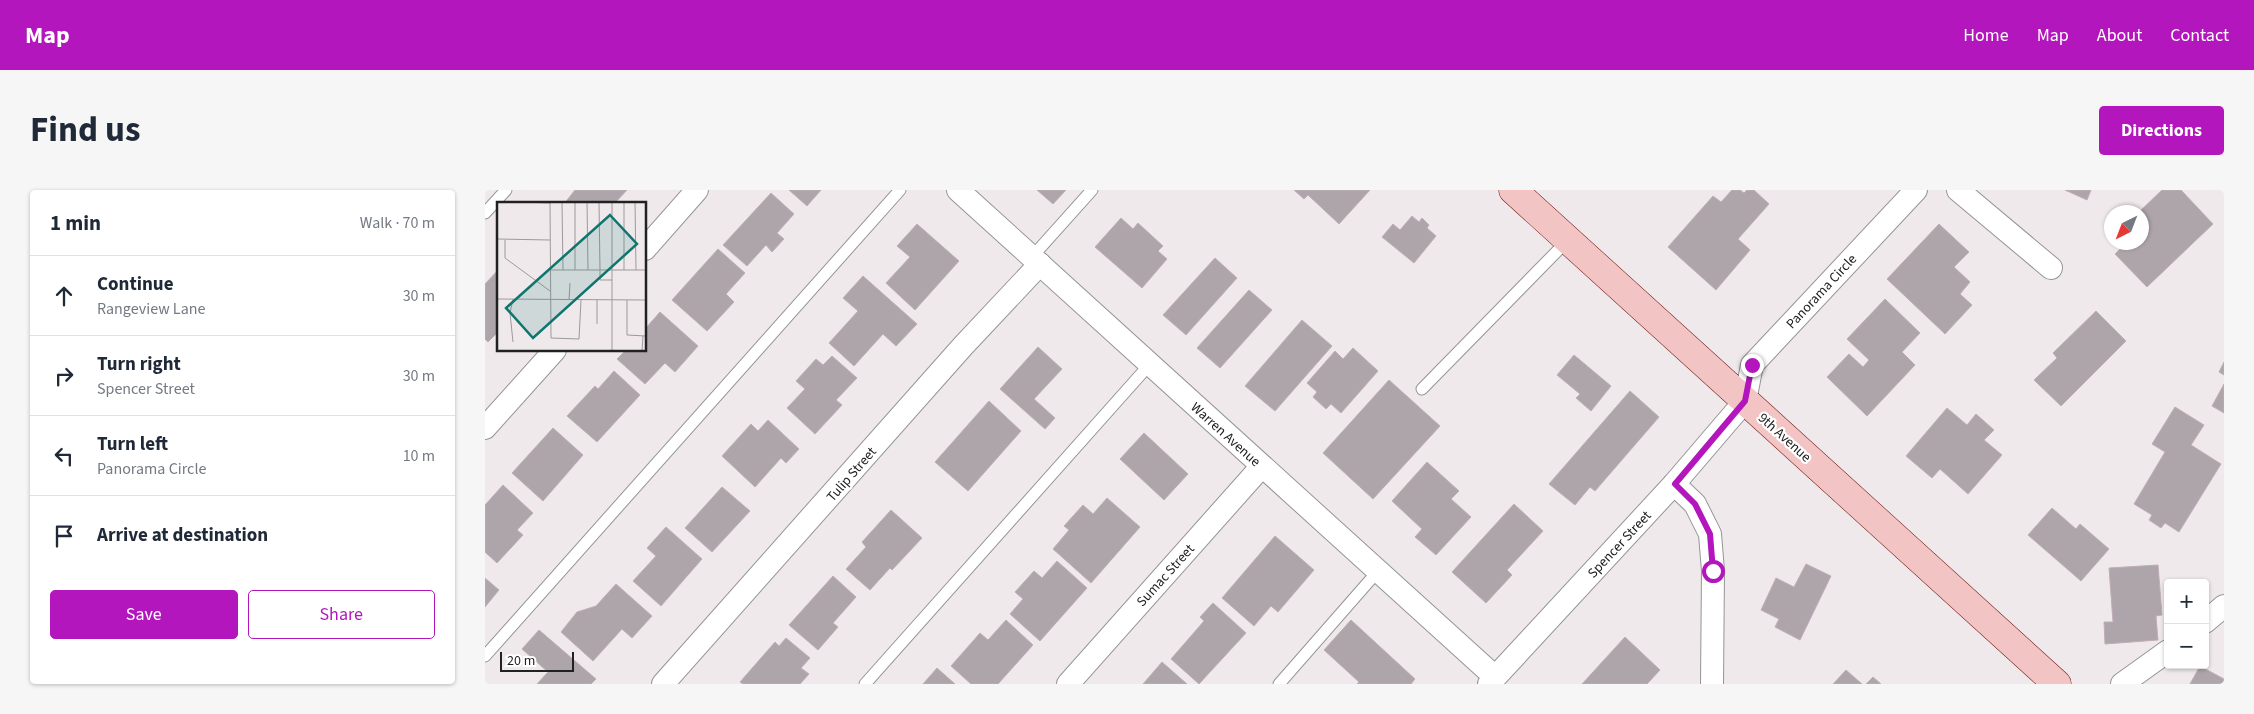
<!DOCTYPE html>
<meta charset="utf-8">
<style>
:root{--surface:#fff;--page:#f6f6f7;--text:#1f2937;--muted:#747a83;--line:#e0e1e3;--accent:#b216bc}
body{margin:0;font-family:"Source Sans 3",sans-serif;background:var(--page);color:var(--text)}
.controls{position:absolute;right:15px;bottom:15px;display:grid;overflow:hidden;border-radius:5px;box-shadow:0 1px 4px #0004}
.controls button{width:45px;height:45px;display:grid;place-items:center;padding:0;border:0;border-bottom:1px solid var(--line);background:var(--surface);color:var(--text);font:25px sans-serif}
.compass{position:absolute;left:1619px;top:15px;width:45px;height:45px;border-radius:50%;background:var(--surface);box-shadow:0 1px 4px #0004;rotate:222deg}
.scale{position:absolute;left:15px;bottom:12px;width:74px;box-sizing:border-box;padding-left:5px;border:2px solid #212121;border-top:0;font-size:14px;line-height:18px;white-space:nowrap;color:#212121;-webkit-text-stroke:4px #fff;paint-order:stroke}
.stop{position:absolute;width:15px;height:15px;margin:-11px;border:4px solid #b216bc;border-radius:50%;background:#fff}
.stop.end{background:#b216bc;border-color:#fff;box-shadow:0 1px 5px #0008}
.list{margin:0;padding:0;list-style:none}
h2{display:flex;justify-content:space-between;align-items:center;height:65px;margin:0;padding:0 20px;font-size:21px}
h2 small{font-size:16px;font-weight:400;color:var(--muted)}
.list li{display:grid;grid-template-columns:32px 1fr auto;gap:15px;align-items:center;box-sizing:border-box;height:80px;padding:0 20px;border-top:1px solid var(--line)}
.list b{display:block;font-size:19px;white-space:nowrap}
.list p{margin:0;font-size:16px;white-space:nowrap;color:var(--muted)}
.list em{font-size:16px;font-style:normal;color:var(--muted)}
.actions{display:flex;gap:10px;padding:15px 20px}
.actions a{flex:1;padding:11px 0;border:1px solid var(--accent);border-radius:5px;text-align:center;font-size:18px;color:var(--accent)}
.actions .main{background:var(--accent);color:#fff}
.icon{flex:none;width:28px;height:28px;fill:none;stroke:currentColor;stroke-width:2;stroke-linecap:round;stroke-linejoin:round}
.map{position:relative;flex:none;width:1739px;height:494px;overflow:hidden;border-radius:5px}
header{display:flex;align-items:center;gap:30px;box-sizing:border-box;height:70px;padding:0 25px;background:var(--accent);color:#fff}
header strong{font-size:24px}
nav{display:flex;gap:28px;margin-inline-start:auto;font-size:18px}
.intro{display:flex;align-items:center;justify-content:space-between;box-sizing:border-box;height:120px;padding:0 30px}
h1{margin:0;font-size:35px}
.button{padding:12px 22px;border-radius:5px;background:var(--accent);color:#fff;font-size:18px;font-weight:700}
main{display:flex;gap:30px;padding:0 30px}
aside{flex:1;background:var(--surface);border-radius:5px;box-shadow:0 1px 4px #0004}
.map>svg:first-child{display:block}
.building{fill:#aea5ab;stroke:#c1adb9}
.lines{fill:none;stroke-linecap:round;stroke-linejoin:round}
.lane-casing{stroke:#959595;stroke-width:13}
.street-casing{stroke:#959595;stroke-width:24}
.secondary-casing{stroke:#6f1611;stroke-width:29}
.lane{stroke:#fff;stroke-width:11}
.street{stroke:#fff;stroke-width:22}
.secondary{stroke:#f3c4c4;stroke-width:28}
.route{stroke:#b216bc;stroke-width:6}
.labels{text-anchor:middle;stroke-width:4.5;stroke-linejoin:round;paint-order:stroke}
.street-label{font-size:14px;fill:#212121;stroke:#fff}
.inset-road{fill:none;stroke:#9d999b;stroke-width:1}
.view{fill:#0f766e;fill-opacity:0.15;stroke:#0f766e;stroke-width:2.5}
.inset-edge{fill:none;stroke:#212121;stroke-width:2.5}
</style>
<header>
<strong>Map</strong>
<nav><a>Home</a><a>Map</a><a>About</a><a>Contact</a></nav>
</header>
<div class="intro"><h1>Find us</h1><a class="button">Directions</a></div>
<main>
<aside>
<h2>1 min<small>Walk · 70 m</small></h2>
<ul class="list">
<li><svg class="icon" aria-label="ahead" viewBox="0 0 24 24"><path d="M12 20V5M6 11l6-6 6 6"/></svg><div><b>Continue</b><p>Rangeview Lane</p></div><em>30 m</em></li>
<li><svg class="icon" aria-label="right" viewBox="0 0 24 24"><path d="M7 20v-9h11M14 6l5 5-5 5"/></svg><div><b>Turn right</b><p>Spencer Street</p></div><em>30 m</em></li>
<li><svg class="icon" aria-label="left" viewBox="0 0 24 24"><path d="M17 20v-9H6M10 6l-5 5 5 5"/></svg><div><b>Turn left</b><p>Panorama Circle</p></div><em>10 m</em></li>
<li><svg class="icon" aria-label="arrive" viewBox="0 0 24 24"><path d="M6 21V4h12l-3 4 3 4H6"/></svg><div><b>Arrive at destination</b></div></li>
</ul>
<div class="actions"><a class="main">Save</a><a>Share</a></div>
</aside>
<div class="map">
<svg width="1739" height="494" viewBox="0 0 1739 494">
<rect width="100%" height="100%" fill="#f0e9ec"/>
<g class="building">
<path d="M90,0H142L129,14H79Z"/>
<path d="M304,0H336L322,16Z"/>
<path d="M552,0H581L568,14Z"/>
<path d="M809,0H885L854,34L823,5L819,9Z"/>
<path d="M1247,0H1255L1259,3L1262,0H1269L1284,14L1253,49L1265,60L1231,100L1183,57L1228,6L1236,12Z"/>
<path d="M1580,0H1606L1602,10Z"/>
<path d="M1677,0H1696L1728,34L1662,97L1630,64L1640,54L1638,52H1656V22H1654Z"/>
<path d="M286,3L309,24L292,43L299,49L287,62L281,55L262,76L238,55Z"/>
<path d="M927,26L934,32L937,28L944,35L942,38L951,46L929,73L897,47L908,34L915,40Z"/>
<path d="M636,28L648,39L653,33L678,56L673,61L682,69L657,98L610,57Z"/>
<path d="M432,34L474,71L430,120L401,93L425,67L412,56Z"/>
<path d="M1454,34L1484,62L1469,77L1485,92L1475,104L1487,115L1460,144L1402,89Z"/>
<path d="M233,59L260,83L241,104L249,112L222,141L187,110Z"/>
<path d="M730,68L752,88L701,145L678,125Z"/>
<path d="M14,79V141L3,152L0,149V94Z"/>
<path d="M378,86L432,134L411,156L398,144L369,176L344,153L373,121L358,108Z"/>
<path d="M764,100L787,120L735,178L712,158Z"/>
<path d="M1400,109L1435,143L1417,162L1430,175L1382,226L1342,187L1364,164L1378,177L1384,170L1362,149Z"/>
<path d="M1611,121L1641,151L1576,216L1549,190L1572,168L1568,163Z"/>
<path d="M175,122L213,156L190,182L180,173L160,194L132,169L141,160H160V139Z"/>
<path d="M817,130L847,156L790,221L760,196Z"/>
<path d="M553,157L577,179L549,209L570,228L560,239L515,199Z"/>
<path d="M868,158L893,181L856,223L846,214L841,219L828,207L832,202L822,193L850,161L858,169Z"/>
<path d="M1089,165L1126,196L1106,221L1091,208L1095,204L1072,185Z"/>
<path d="M347,166L372,188L351,210L357,215L330,244L302,218L320,199L311,191L331,169L338,175Z"/>
<path d="M1739,172V185L1734,182Z"/>
<path d="M129,181L155,205L112,252L82,226L110,196L113,199Z"/>
<path d="M904,190L955,236L888,309L838,263Z"/>
<path d="M1739,194V223L1727,216Z"/>
<path d="M1145,201L1174,227L1110,301L1105,297L1090,315L1064,294Z"/>
<path d="M504,211L536,241L483,301L450,272Z"/>
<path d="M1690,217L1719,235L1706,255L1736,274L1694,342L1680,333L1676,338L1664,330L1667,325L1649,314L1680,262L1667,254Z"/>
<path d="M1462,218L1482,235L1491,224L1509,240L1499,250L1517,265L1483,304L1455,279L1447,288L1421,266Z"/>
<path d="M283,230L314,259L301,273L296,268L270,297L237,266L266,234L273,241Z"/>
<path d="M68,238L98,265L58,311L27,283Z"/>
<path d="M659,243L703,284L679,310L635,269Z"/>
<path d="M942,272L974,301L966,309L986,327L951,365L930,347L937,339L907,311Z"/>
<path d="M18,295L48,323L32,340L38,345L12,373L0,362V315Z"/>
<path d="M237,297L265,321L227,362L200,338Z"/>
<path d="M622,308L655,337L606,393L568,359L584,340L579,336L598,315L608,324Z"/>
<path d="M1029,314L1058,341L1022,380L1027,385L1001,413L967,382Z"/>
<path d="M1567,318L1591,339L1595,334L1624,359L1596,391L1543,345Z"/>
<path d="M406,320L437,348L407,380L405,378L385,400L361,379L381,357L377,352Z"/>
<path d="M181,337L217,369L176,416L148,391L171,366L162,358Z"/>
<path d="M790,346L829,380L793,422L786,416L769,436L737,408Z"/>
<path d="M572,371L602,398L555,451L525,424L538,409L530,402L549,381L557,388Z"/>
<path d="M1321,374L1346,386L1315,450L1290,437L1294,429L1276,420L1291,388L1309,397Z"/>
<path d="M1673,375L1677,425L1671,426L1673,450L1620,454L1619,432H1628L1624,378Z"/>
<path d="M348,386L371,407L348,433L353,437L333,460L304,435Z"/>
<path d="M0,388L14,400L0,417Z"/>
<path d="M131,394L167,426L147,448L137,439L108,471L76,442L92,422L111,416Z"/>
<path d="M728,413L761,443L714,494L686,469L719,431L715,427Z"/>
<path d="M521,430L548,455L513,494H486L466,476L495,443L503,450Z"/>
<path d="M866,430L930,489L926,494H872L874,492L839,460Z"/>
<path d="M54,440L111,489L106,494H52L63,482L37,459Z"/>
<path d="M1140,447L1175,480L1162,494H1097Z"/>
<path d="M301,448L325,468L316,478L324,484L315,494H258L255,492L290,452L294,456Z"/>
<path d="M677,472L702,494H658Z"/>
<path d="M1715,476L1739,489V494H1705Z"/>
<path d="M452,478L470,494H438Z"/>
<path d="M1361,480L1377,494H1348Z"/>
<path d="M1388,487L1396,494H1381Z"/>
</g>
<g class="lines">
<defs>
<g id="lane">
<path d="M0,23L21,0"/>
<path d="M547,67L607,0"/>
<path d="M937,199L1083,50"/>
<path d="M0,466L415,0"/>
<path d="M380,494L665,174"/>
<path d="M794,494L893,381"/>
</g>
<g id="street">
<path d="M473,0L1010,487"/>
<path d="M1473,0L1566,78"/>
<path d="M160,59L212,0"/>
<path d="M0,238L70,160"/>
<path d="M1189,294L1210,314L1225,344L1228,381L1227,494"/>
<path d="M1720,432L1739,416"/>
<path d="M178,494L478,156L555,74"/>
<path d="M583,494L777,276"/>
<path d="M1004,494L1189,294L1260,211L1267,175L1431,0"/>
<path d="M1637,494L1683,461"/>
</g>
<path id="secondary" d="M1028,0L1572,494"/>
</defs>
<use href="#lane" class="lane-casing"/>
<use href="#street" class="street-casing"/>
<use href="#secondary" class="secondary-casing"/>
<use href="#lane" class="lane"/>
<use href="#street" class="street"/>
<use href="#secondary" class="secondary"/>
</g>
<g class="lines">
<path class="route" d="M1228,381L1225,344L1210,314L1190,294L1260,211L1267,175"/>
</g>
<g class="labels">
<g class="street-label">
<text transform="translate(1336 101) rotate(-47)" y="5">Panorama Circle</text>
<text transform="translate(741 244) rotate(42)" y="5">Warren Avenue</text>
<text transform="translate(1300 247) rotate(42)" y="5">9th Avenue</text>
<text transform="translate(366 284) rotate(-49)" y="5">Tulip Street</text>
<text transform="translate(1134 354) rotate(-47)" y="5">Spencer Street</text>
<text transform="translate(680 385) rotate(-48)" y="5">Sumac Street</text>
</g>
</g>
<g transform="translate(12 12)">
<rect width="149" height="149" fill="#f0e9ec"/>
<path class="inset-road" d="M24,0L53,1M53,0L54,136L82,137L84,98M65,0L66,68M78,0V68M90,0L91,68M102,0L103,68M127,0V68M138,0L139,68M0,37L53,38M8,38V56L53,89M53,68H149M103,68V78H115M0,97L149,98M72,98L73,81M130,98V133L149,134M100,122V98M16,140L13,111L16,97M115,149V0M145,149L146,134"/>
<path class="view" d="M113,13L140,42L36,136L9,106Z"/>
<rect width="149" height="149" class="inset-edge"/>
</g>
</svg>
<div class="controls">
<button>+</button>
<button>−</button>
</div>
<svg class="compass" viewBox="-18 -18 36 36"><path d="M0-13l5 13h-10z" fill="#e53935"/><path d="M0 13l5-13h-10z" fill="#747a83"/></svg>
<div class="scale">20 m</div>
<div class="stop" style="left:1228px;top:381px"></div>
<div class="stop end" style="left:1267px;top:175px"></div>
</div>
</main>
